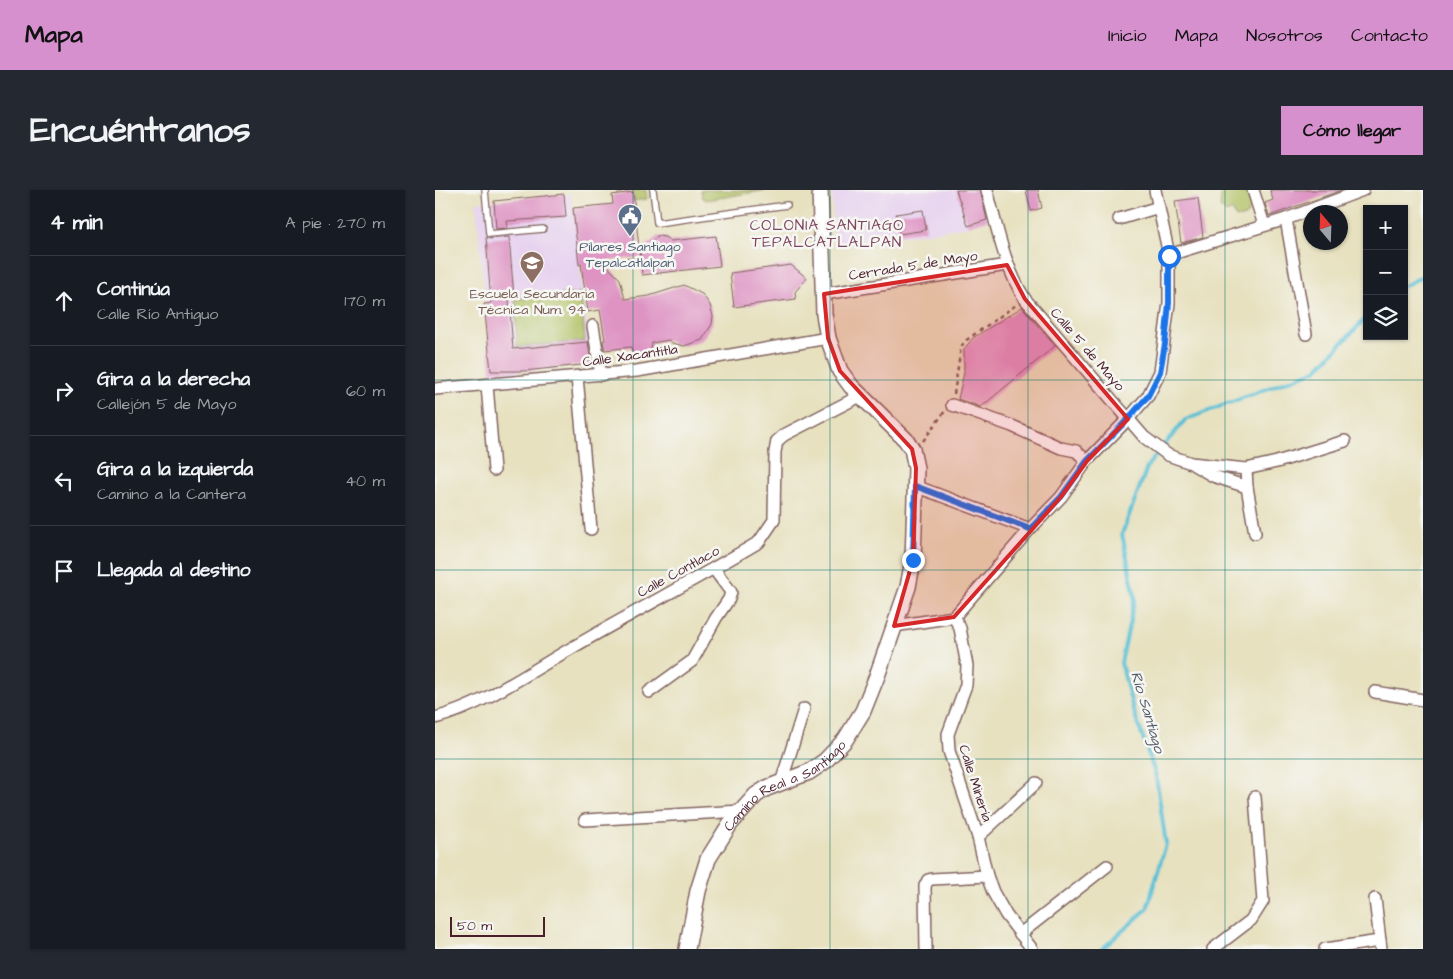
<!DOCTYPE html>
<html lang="es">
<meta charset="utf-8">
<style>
:root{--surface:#171b24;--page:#242831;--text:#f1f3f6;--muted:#9ea1a6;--line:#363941;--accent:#d690ce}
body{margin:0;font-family:"Architects Daughter",sans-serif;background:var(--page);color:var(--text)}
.controls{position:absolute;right:15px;top:15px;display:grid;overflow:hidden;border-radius:0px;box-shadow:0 1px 4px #0004}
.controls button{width:45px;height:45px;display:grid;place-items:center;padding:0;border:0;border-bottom:1px solid var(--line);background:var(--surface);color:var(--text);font:25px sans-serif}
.compass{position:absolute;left:868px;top:15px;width:45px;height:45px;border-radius:50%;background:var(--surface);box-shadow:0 1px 4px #0004;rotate:341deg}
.scale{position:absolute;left:15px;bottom:12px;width:95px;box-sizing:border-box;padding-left:5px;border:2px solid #4a1f2b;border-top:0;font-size:14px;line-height:18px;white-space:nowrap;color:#4a1f2b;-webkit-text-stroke:4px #f6f6f2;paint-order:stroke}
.stop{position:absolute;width:15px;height:15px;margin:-11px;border:4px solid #1a73e8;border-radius:50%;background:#fff}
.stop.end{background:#1a73e8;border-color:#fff;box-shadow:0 1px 5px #0008}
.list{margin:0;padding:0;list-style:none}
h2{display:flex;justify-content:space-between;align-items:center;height:65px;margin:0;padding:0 20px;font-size:21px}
h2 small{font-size:16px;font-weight:400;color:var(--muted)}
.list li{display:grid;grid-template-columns:32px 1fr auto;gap:15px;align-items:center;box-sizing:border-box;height:90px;padding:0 20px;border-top:1px solid var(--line)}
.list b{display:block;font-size:19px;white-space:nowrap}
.list p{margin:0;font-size:16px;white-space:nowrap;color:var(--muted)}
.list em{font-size:16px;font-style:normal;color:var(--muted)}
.icon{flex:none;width:28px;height:28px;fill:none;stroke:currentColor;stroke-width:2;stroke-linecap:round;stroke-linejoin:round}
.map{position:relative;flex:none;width:988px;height:759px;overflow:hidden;border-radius:0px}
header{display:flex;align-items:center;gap:30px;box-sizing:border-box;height:70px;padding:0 25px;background:var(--accent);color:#111}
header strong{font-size:24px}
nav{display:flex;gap:28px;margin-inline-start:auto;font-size:18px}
.intro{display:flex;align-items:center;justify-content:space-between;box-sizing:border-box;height:120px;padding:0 30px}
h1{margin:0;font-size:35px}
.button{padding:12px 22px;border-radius:0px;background:var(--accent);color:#111;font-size:18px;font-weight:700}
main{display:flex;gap:30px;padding:0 30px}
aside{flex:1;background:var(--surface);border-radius:0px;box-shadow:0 1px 4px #0004}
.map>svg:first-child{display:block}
.built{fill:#e7d2ef}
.green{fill:#b1c164;stroke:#7e7048}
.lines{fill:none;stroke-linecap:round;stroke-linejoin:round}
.stream{stroke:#57bfd5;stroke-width:4}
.building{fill:#de93c3}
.lane-casing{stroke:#81635f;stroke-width:8}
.street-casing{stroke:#81635f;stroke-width:14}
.secondary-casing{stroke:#81635f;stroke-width:18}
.path{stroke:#81635f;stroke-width:2.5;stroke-dasharray:4 4;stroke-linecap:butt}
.lane{stroke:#fff;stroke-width:5.5}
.street{stroke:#fff;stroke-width:11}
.secondary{stroke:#fff;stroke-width:15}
.route{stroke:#1a73e8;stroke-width:6}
.marked{fill:#d62828;fill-opacity:0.2;stroke:#d62828;stroke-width:4;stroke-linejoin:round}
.grid{fill:none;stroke:#0f766e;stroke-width:1;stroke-opacity:0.55}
.labels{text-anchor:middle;stroke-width:5;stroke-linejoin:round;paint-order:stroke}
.service-label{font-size:14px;fill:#4e5e75;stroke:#f6f6f2}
.street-label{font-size:14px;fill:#4a1f2b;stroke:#f6f6f2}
.education-label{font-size:14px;fill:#785e54;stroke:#f6f6f2}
.neighbourhood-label{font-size:15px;letter-spacing:1px;fill:#7e4860;stroke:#f6f6f2}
.water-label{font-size:15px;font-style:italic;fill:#4f5766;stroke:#f6f6f2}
</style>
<header>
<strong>Mapa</strong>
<nav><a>Inicio</a><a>Mapa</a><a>Nosotros</a><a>Contacto</a></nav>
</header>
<div class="intro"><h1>Encuéntranos</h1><a class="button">Cómo llegar</a></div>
<main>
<aside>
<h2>4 min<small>A pie · 270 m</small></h2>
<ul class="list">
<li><svg class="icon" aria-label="ahead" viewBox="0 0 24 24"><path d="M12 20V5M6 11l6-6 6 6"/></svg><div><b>Continúa</b><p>Calle Río Antiguo</p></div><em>170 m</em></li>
<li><svg class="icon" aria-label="right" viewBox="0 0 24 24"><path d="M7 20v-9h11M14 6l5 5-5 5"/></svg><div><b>Gira a la derecha</b><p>Callejón 5 de Mayo</p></div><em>60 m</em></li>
<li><svg class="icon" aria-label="left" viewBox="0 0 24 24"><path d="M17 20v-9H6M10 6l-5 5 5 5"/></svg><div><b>Gira a la izquierda</b><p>Camino a la Cantera</p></div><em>40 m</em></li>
<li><svg class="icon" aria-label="arrive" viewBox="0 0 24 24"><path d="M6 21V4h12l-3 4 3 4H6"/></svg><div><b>Llegada al destino</b></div></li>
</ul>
</aside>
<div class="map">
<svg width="988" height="759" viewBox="0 0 988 759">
<rect width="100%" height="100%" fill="#f6f6f2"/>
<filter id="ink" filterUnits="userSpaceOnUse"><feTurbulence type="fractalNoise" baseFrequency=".02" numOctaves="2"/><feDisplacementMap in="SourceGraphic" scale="10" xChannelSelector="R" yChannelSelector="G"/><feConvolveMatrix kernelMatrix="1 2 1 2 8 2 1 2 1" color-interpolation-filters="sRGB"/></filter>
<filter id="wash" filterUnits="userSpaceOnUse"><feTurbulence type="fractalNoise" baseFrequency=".0096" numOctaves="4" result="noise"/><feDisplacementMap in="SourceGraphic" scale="20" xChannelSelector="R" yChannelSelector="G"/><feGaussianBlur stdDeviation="1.12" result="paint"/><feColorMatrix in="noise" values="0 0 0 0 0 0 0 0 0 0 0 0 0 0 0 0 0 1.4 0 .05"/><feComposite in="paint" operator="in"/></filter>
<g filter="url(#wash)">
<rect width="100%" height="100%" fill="#e7e1bf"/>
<g class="built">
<path d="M397,0H545L554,30L533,36L494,43L399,55Z"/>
<path d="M136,4L156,174L81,182V189L57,191L41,12Z"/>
</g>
<g class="green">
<path d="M198,0H211L212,9L199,11Z"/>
<path d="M266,0H332L271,10L267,7Z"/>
<path d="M787,0H812L817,16L811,26L801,28L797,20L791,23L785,17Z"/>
<path d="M146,103L150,151L82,157L80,109Z"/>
</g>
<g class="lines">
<g class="stream">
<path d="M969,96L988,86"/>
<path d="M667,759L712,719L731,654L721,586L698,519L686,473L700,407L687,344L713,275L750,230L881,180L932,127"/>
</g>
</g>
<g id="blocks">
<g class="building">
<path d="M521,0H545L552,30L533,36Z"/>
<path d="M591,0H603L607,18L596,21Z"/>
<path d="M835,0H907L834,26L830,13L838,10Z"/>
<path d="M198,2L205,67L168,72L185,89L190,109L214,106L249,95L267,104L275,115L278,126L277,134L267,150L249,156L237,153L234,150L217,153L215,165L207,170L202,169L198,165L196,157L170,160L168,151L170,150L165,120L153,122L146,74L144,75L138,18L178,14L177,5Z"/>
<path d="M129,4L131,27L72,31L73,38L61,39L59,11Z"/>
<path d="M763,8L768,47L746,53L740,11Z"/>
<path d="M488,20L491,40L464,44L461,24Z"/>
<path d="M223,46L230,47L236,51L281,46L285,76L207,85L205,61Z"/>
<path d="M51,47L54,49L74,47L79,108L74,109L78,159L153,152L156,174L89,181H56L49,114L56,113Z"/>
<path d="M356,75L372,88L360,102L361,109L299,117L295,83Z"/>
<path d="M587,117L620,156L546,217L523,209L529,183V159L538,148Z"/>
</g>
</g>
</g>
<g filter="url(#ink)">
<use href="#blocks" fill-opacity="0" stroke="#81635f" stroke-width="1"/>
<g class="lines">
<defs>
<g id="lane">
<path d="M50,0L54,44L108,39"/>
<path d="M218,0L222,33L352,15"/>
</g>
<g id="street">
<path d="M552,0C562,37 569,76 590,109L709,247L733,265L756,273L811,279L842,272L910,251"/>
<path d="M818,0L829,35"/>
<path d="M684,29L724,17"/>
<path d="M851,29L871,144"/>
<path d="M734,65L851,29L928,0"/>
<path d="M389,104L572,75"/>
<path d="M158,136L166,185"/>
<path d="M142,187L156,339"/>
<path d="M52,195L59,280"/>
<path d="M0,199L202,181L393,148"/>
<path d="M517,215L577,236L626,258L641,261L652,271"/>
<path d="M759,275L778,286L812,297"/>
<path d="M811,279L812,297L820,343"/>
<path d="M480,296L595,339"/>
<path d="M519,427L525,438L532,476L531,495L513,544L514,561L543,647L552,686L558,702L571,725L597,759"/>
<path d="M459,436L519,427L595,339L626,307L652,271L693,229L713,206L725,182L734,113V65L720,0"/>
<path d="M214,502L257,471L281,428L294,409L296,402L279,379"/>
<path d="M940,502L988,510"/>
<path d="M0,528C47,516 93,483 135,459C198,422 262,389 324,352L339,330L340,262L342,251L349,245L425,206"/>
<path d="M346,593L369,519"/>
<path d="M150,630L306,621"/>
<path d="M543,647L601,593"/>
<path d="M940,709L946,759"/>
<path d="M585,744L672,676"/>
<path d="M491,759L490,696L493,690L497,689L552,686"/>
<path d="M778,759L816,730L828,711L820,607"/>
<path d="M890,759L945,751"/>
</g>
<g id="secondary">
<path id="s1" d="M252,759L263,701L273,669L295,634L321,605L332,598L374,582L390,571L410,550L428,521L442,486L473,397L478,370L481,278L477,259L471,250L416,196L405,181L393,148L389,124L385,0"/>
</g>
</defs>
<use href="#lane" class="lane-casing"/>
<use href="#street" class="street-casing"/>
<use href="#secondary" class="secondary-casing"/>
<g class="path">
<path d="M519,204L526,157L530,151L581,115"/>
<path d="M488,251L510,221"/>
</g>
<use href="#lane" class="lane"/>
<use href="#street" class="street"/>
<use href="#secondary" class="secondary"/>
</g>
</g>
<g class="lines" filter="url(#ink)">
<path class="route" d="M478,370L480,296L595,339L626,307L652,271L693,229L713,206L725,182L730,154L734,113V66"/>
</g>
<path class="marked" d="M572,75L590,109L693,229L652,271L626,307L519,427L459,436L478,370L481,278L477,259L405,181L393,148L389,104Z"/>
<path class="grid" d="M198,0V759M395,0V759M593,0V759M790,0V759M0,190H988M0,380H988M0,569H988"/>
<defs>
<symbol id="civic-pin" viewBox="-11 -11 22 30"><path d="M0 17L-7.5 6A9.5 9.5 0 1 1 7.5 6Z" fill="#5c6f8a" stroke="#f6f6f2"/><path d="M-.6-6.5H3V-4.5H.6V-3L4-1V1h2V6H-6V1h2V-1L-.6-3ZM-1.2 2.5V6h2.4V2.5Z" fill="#fff"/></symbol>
<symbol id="school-pin" viewBox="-11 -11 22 30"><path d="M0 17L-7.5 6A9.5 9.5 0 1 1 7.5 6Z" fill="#8d6e63" stroke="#f6f6f2"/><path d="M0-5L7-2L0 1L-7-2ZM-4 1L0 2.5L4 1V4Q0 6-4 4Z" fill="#fff"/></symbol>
</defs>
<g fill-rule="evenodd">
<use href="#civic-pin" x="181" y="12" width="28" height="38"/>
<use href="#school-pin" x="83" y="59" width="28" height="38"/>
</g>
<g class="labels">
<g class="service-label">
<text x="195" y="61">Pilares Santiago<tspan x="195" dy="16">Tepalcatlalpan</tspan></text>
</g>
<g class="street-label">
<text transform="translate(478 75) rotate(-9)" y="5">Cerrada 5 de Mayo</text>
<text transform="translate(653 159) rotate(49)" y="5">Calle 5 de Mayo</text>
<text transform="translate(195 165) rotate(-8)" y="5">Calle Xacantitla</text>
<text transform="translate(243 381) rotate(-29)" y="5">Calle Contlaco</text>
<text transform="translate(541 593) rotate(72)" y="5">Calle Minería</text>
<text dy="5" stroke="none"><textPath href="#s1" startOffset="202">Camino Real a Santiago</textPath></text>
</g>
<g class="education-label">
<text x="97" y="108">Escuela Secundaria<tspan x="97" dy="16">Técnica Num. 94</tspan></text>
</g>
<g class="neighbourhood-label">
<text x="392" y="40">COLONIA SANTIAGO<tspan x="392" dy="17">TEPALCATLALPAN</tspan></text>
</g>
<g class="water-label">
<text transform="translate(713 522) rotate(73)" y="5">Río Santiago</text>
</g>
</g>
</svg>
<div class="controls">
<button>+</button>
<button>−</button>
<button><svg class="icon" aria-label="layers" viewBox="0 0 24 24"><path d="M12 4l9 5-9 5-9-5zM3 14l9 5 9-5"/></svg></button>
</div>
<svg class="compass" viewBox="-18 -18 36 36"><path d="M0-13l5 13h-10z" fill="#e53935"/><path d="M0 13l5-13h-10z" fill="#9ea1a6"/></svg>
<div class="scale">50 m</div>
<div class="stop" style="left:734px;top:66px"></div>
<div class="stop end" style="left:478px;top:370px"></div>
</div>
</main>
